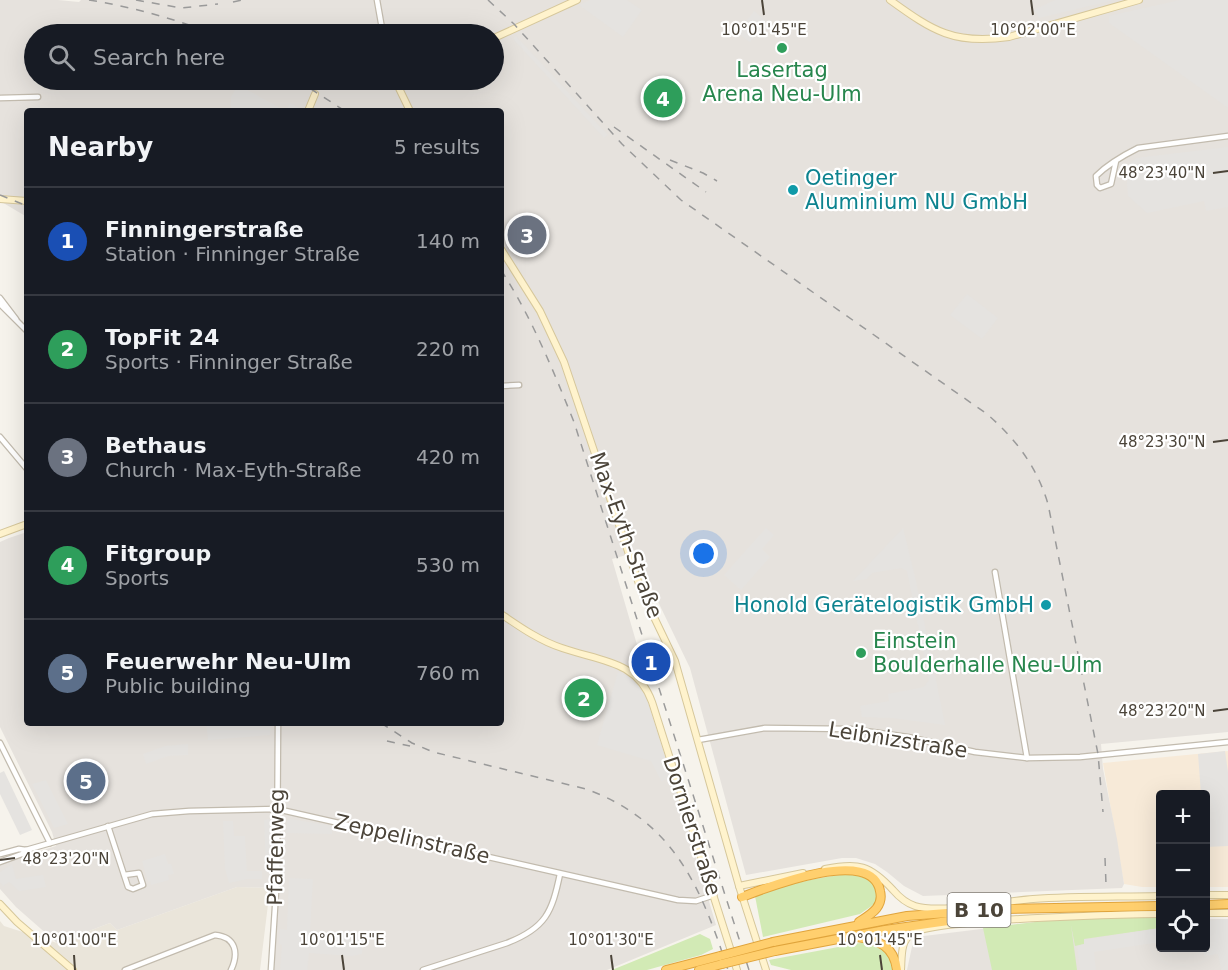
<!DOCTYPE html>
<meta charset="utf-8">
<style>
:root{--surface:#171b24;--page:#242831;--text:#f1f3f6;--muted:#9ea1a6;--line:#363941;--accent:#0f766e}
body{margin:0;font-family:"DejaVu Sans",sans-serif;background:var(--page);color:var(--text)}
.controls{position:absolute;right:18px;bottom:18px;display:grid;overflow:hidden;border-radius:6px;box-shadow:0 6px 24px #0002}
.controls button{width:54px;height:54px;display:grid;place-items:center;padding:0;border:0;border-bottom:2px solid var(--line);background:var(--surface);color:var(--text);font:30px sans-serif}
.you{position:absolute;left:704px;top:554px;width:21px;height:21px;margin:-15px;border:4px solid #fff;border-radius:50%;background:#1a73e8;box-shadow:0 0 0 9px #1a73e833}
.badge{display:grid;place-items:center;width:39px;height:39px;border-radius:50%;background:var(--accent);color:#fff;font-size:20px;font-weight:700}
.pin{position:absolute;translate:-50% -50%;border:3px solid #fff;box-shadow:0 2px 6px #0006}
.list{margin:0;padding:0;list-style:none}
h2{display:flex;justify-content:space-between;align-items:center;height:78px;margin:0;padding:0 24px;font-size:26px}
h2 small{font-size:20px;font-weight:400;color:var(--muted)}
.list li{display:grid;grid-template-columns:39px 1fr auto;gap:18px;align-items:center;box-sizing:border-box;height:108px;padding:0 24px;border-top:2px solid var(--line)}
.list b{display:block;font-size:22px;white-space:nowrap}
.list p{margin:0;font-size:20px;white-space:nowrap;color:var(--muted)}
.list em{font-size:20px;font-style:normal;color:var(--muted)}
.icon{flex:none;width:33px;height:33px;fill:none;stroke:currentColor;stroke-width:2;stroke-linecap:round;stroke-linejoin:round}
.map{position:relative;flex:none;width:1228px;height:970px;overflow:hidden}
.search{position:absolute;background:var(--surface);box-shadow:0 6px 24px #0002;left:24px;top:24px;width:480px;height:66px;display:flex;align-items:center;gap:15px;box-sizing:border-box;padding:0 21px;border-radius:33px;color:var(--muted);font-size:22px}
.panel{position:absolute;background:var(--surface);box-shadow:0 6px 24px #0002;left:24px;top:108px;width:480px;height:618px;border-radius:6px}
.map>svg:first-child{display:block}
.residential{fill:#eae5da}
.commercial{fill:#f7ead8}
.industrial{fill:#e6e2dd;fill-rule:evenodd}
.green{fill:#d2eab5}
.parking{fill:#e5e3e0}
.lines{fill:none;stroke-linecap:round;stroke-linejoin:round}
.street-casing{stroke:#c2bbae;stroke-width:7}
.secondary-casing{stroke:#d6c79b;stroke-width:8}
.highway-casing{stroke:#e0a43c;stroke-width:10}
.street{stroke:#fff;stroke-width:4.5}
.secondary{stroke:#fff3cd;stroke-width:6}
.highway{stroke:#ffcf6e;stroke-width:8}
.rail{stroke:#9a9a9a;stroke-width:1.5;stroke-dasharray:8 8;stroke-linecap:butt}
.highway-bridge-casing{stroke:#e0a43c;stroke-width:10;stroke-linecap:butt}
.highway-bridge{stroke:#ffcf6e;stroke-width:8}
.ticks{fill:none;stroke:#4b4439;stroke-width:2}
.leisure-dot{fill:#2e9e5b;stroke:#fff;stroke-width:2}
.culture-dot{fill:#0f9aa8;stroke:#fff;stroke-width:2}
.labels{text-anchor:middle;stroke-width:4.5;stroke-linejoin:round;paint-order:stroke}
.shield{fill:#fff;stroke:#817c74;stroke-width:1.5}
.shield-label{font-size:20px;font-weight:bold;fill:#4b4439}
.leisure-label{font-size:21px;fill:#27864d;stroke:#fff}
.culture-label{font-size:21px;fill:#0d838f;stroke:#fff;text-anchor:start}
.street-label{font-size:21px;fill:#4b4439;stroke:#fff}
.ticks-label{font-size:15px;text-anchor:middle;fill:#4b4439;stroke:#fff;stroke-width:4.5;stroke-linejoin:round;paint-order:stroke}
</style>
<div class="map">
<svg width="1228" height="970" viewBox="0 0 1228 970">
<rect width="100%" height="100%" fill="#f6f3ec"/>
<path class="residential" d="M237,887L270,888L260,970H0V921L4,926L57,943L110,923L117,930Z"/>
<path class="commercial" d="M1228,751V887H1206V794H1160V887H1142L1124,884L1103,763Z"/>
<g class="industrial">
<path d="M0,0H58L79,2L81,0H1228V732L1101,744L1103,769L1117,839L1124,884L1122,888L923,896L904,886L887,872L875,864L856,858H842L746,875L690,668L649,583L637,552L612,559L640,655L631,681L658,740L670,780H673L716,925L607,970H274L279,888L237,887L117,930L110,923L57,943L16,907L0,889V864L56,846L52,832L0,727V542L9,538L27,532V723H501V111H27V217L0,201ZM34,34H494V80H34Z"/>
<path d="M1071,918L1160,919V948H1206V919H1228V970H907L913,942L924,936Z"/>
</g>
<g class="green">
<path d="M859,873L874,882L878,899L873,905L860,914L763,937L755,896C789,883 823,876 859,873Z"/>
<path d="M1160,917V928L1084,939V944L1075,946L1071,925L1077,970H992L983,928L1070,918Z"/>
<path d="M700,934L710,939L713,949L701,955L647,970H612Z"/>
<path d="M865,942C884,947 889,951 894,970H791L771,965L769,960Z"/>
</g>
<g class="parking">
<path d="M590,0H627L642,10L623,37L579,5Z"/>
<path d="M1055,0H1114L1039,18L1034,10Z"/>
<path d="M1180,0H1228V108L1109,23V16Z"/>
<path d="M754,11L766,21L750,42L737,33Z"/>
<path d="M516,36L608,135L604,138L513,39Z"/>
<path d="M238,85L286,111L290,103L299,108L298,111H231V97Z"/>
<path d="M1228,147V207L1206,211L1204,201L1147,213L1128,196L1126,171L1130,163L1136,158Z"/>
<path d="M967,294L998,318L982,339L950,315Z"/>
<path d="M766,528L774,535L762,549L770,557L741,590L724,575Z"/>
<path d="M903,528L916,581L945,725L892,718L862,717L860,706L889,701L888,694L924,687L929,680L907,571L901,568L872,573L867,579L853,581Z"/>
<path d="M618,672L633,678L646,696L672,778L661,781L651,761L597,745Z"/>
<path d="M206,723H271L270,735L208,740Z"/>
<path d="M188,744V755L168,756L146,764L143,754L165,746Z"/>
<path d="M1225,751L1228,772V846L1206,847V794H1201L1198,754Z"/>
<path d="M4,771L32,830L20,835L0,794V773Z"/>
<path d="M46,780L68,824L54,828L32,784Z"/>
<path d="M272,819L274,871H266L264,820Z"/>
<path d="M291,819L333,826L332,834L286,833L287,820Z"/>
<path d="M223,821H233L234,836H245L247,871H262V879H247L229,883L225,869Z"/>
<path d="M165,854L168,864H171L174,874L168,875L169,880L151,885L150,881L148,882L142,861Z"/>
<path d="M12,864L16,879L43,875L46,887L19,891L9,882L3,886L0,882V872Z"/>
<path d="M289,878L313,879L310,931L363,935L362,954L352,956L309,953L307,970H280L282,945L279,944L280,929L287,930Z"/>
<path d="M1228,919V970H1221L1218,954L1204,956L1203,948H1206V921Z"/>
<path d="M1160,928V942L1094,952L1096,970H1080L1077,946L1084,944V940Z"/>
</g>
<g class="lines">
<defs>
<g id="street">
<path d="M377,0L383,34"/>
<path d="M0,98L38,97"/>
<path d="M1116,161L1111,184L1100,188L1097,185L1096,176C1107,165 1124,155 1138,148L1228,136"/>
<path d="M0,298L16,319"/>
<path d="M0,304L27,331"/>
<path d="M501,386L519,385"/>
<path d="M0,437L27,469"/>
<path d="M995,572L1027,758"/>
<path d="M698,740L765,728L851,729L908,737L975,752L1027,758L1080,757L1228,742"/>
<path d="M0,743L50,843"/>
<path d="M108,826L128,887L133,889L143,885L139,873L124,875"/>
<path d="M0,854L19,849L26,850L152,814L189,811L277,809L678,900L696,901L714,895"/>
<path d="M0,862L22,854L26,850"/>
<path d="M125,970L215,935C236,937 239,953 231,970"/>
<path d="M271,970L277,876L278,723"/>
<path d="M423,970L507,943C546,928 552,912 560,874"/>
</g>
<g id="secondary">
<path d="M890,0C933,31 954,45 1009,37L1139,0"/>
<path d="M494,38L577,0"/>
<path d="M395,80L410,111"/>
<path d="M321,85L326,80"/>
<path d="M308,111L315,94"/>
<path d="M0,199L27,201"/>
<path d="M501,249L540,311L564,362L641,590L675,661L739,886L766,970"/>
<path d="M0,534L27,524"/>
<path d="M501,614C520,627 540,641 562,648C599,661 637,660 652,702L737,970"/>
<path d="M825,869C858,862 870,865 893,890C899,897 906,903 915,906C940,914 1004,901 1033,899C1075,896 1118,897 1160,896"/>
<path d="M739,886L803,873"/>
<path d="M1206,895H1228"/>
<path d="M0,904L17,922L73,970"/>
<path d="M1206,913H1228"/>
<path d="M901,970C902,957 900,940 913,933C926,926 953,925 967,923C1032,917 1096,915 1160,914"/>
</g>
<g id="highway">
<path d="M742,897C768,887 872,846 880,891C884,907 871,914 859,922"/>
<path d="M1206,905L1228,904"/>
<path d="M857,937C879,940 894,946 897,970"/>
<path d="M773,942L907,916L1001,909L1160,906"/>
<path d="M775,951L885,930L990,915"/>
<path d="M666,970L720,956"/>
<path d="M699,970L722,964"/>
</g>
</defs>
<use href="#street" class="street-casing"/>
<use href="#secondary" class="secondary-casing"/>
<use href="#highway" class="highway-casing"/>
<use href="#street" class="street"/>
<use href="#secondary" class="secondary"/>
<use href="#highway" class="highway"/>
<g class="rail">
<path d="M89,0C133,7 174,19 215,34"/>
<path d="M136,0L181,8L218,4"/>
<path d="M488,0L514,24L622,144L681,200L987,414C1016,439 1037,467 1048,504L1098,754L1103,812"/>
<path d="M233,2L242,0"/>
<path d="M297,80L345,111"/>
<path d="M614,127L706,192"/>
<path d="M670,160L703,173L717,181"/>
<path d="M0,195L27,206"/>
<path d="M501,270C532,318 553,370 574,422L749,970"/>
<path d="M381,723L412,743L433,752L586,789C674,821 701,887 728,970"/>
<path d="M387,741L410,746"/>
<path d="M1105,858L1106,884"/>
</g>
<defs>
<g id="highway-bridge">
<path d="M720,956L773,942"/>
<path d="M722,964L775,951"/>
</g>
</defs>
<use href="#highway-bridge" class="highway-bridge-casing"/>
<use href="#highway-bridge" class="highway-bridge"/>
</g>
<path class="ticks" d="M762,0L764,15M1031,0L1033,15M1213,173L1228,171M1213,442L1228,440M1213,711L1228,709M0,860L15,858M74,955L75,970M342,955L344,970M611,955L613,970M880,955L882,970"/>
<g class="leisure-dot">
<circle cx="782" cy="48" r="6"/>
<circle cx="861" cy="653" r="6"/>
</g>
<g class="culture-dot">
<circle cx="793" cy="190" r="6"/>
<circle cx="1046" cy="605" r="6"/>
</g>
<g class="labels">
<rect class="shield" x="947.5" y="893" width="63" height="34" rx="4.5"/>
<g class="shield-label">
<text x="979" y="917">B 10</text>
</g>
<g class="leisure-label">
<text x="782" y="77">Lasertag<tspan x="782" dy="24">Arena Neu-Ulm</tspan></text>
<text x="873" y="648" text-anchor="start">Einstein<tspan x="873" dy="24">Boulderhalle Neu-Ulm</tspan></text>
</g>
<g class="culture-label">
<text x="805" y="185">Oetinger<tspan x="805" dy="24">Aluminium NU GmbH</tspan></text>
<text x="1034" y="612" text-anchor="end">Honold Gerätelogistik GmbH</text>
</g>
<g class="street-label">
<text transform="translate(626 535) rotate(70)" y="7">Max-Eyth-Straße</text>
<text transform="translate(898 740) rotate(9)" y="7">Leibnizstraße</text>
<text transform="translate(692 826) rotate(72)" y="7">Dornierstraße</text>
<text transform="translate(412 839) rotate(13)" y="7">Zeppelinstraße</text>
<text transform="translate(276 847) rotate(-89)" y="7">Pfaffenweg</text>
</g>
</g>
<g class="ticks-label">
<text x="764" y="35">10°01'45"E</text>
<text x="1033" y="35">10°02'00"E</text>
<text x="1162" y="178">48°23'40"N</text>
<text x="1162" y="447">48°23'30"N</text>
<text x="1162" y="716">48°23'20"N</text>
<text x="66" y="864">48°23'20"N</text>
<text x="74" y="945">10°01'00"E</text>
<text x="342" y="945">10°01'15"E</text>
<text x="611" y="945">10°01'30"E</text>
<text x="880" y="945">10°01'45"E</text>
</g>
</svg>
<div class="controls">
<button>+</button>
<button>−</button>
<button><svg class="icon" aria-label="locate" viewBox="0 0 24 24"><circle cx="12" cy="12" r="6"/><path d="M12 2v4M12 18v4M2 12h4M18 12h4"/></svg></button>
</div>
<div class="you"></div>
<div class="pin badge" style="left:651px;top:662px;background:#1a4fb4">1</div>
<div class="pin badge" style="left:584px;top:698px;background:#2e9e5b">2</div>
<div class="pin badge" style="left:527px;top:235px;background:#6b7280">3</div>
<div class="pin badge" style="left:663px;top:98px;background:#2e9e5b">4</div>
<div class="pin badge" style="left:86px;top:781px;background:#5c6f8a">5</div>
<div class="search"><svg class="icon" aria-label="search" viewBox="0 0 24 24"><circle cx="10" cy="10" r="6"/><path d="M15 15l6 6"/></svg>Search here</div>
<section class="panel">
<h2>Nearby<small>5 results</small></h2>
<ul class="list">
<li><span class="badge" style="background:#1a4fb4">1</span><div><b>Finningerstraße</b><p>Station · Finninger Straße</p></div><em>140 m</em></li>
<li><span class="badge" style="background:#2e9e5b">2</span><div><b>TopFit 24</b><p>Sports · Finninger Straße</p></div><em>220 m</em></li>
<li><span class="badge" style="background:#6b7280">3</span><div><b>Bethaus</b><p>Church · Max-Eyth-Straße</p></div><em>420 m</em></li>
<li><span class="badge" style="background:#2e9e5b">4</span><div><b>Fitgroup</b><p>Sports</p></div><em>530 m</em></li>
<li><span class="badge" style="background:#5c6f8a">5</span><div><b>Feuerwehr Neu-Ulm</b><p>Public building</p></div><em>760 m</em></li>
</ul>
</section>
</div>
